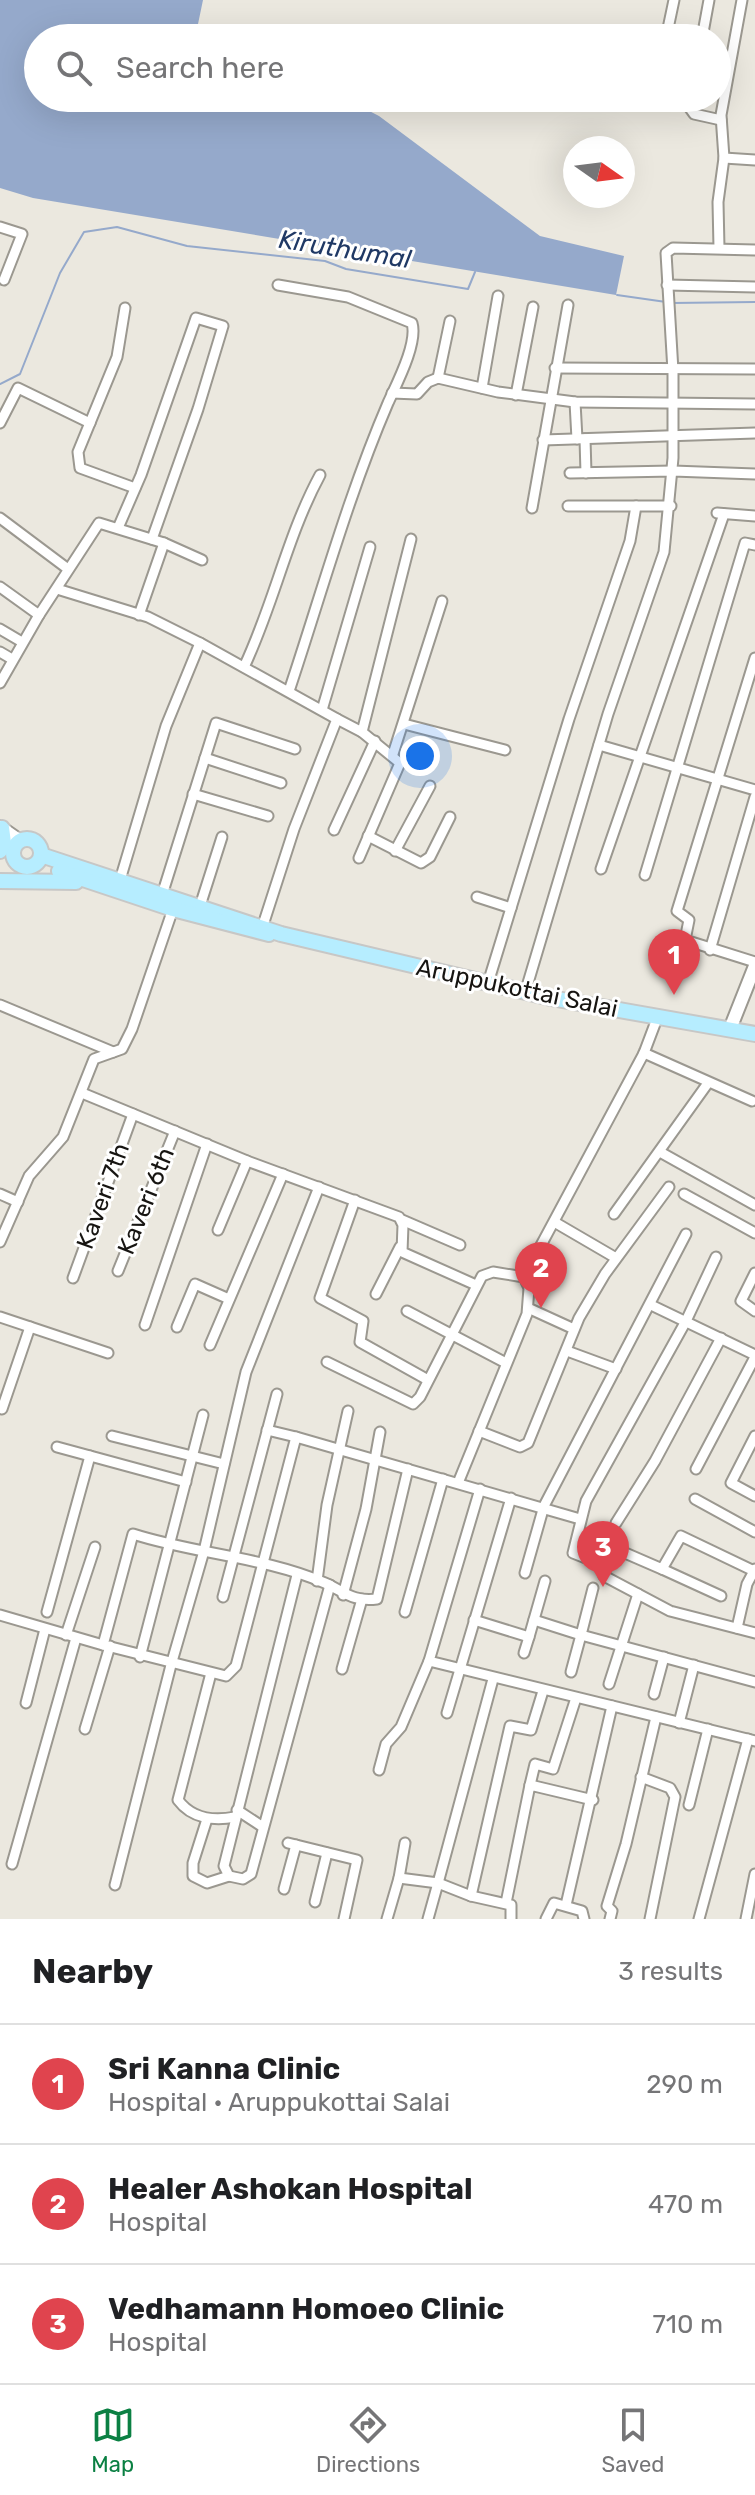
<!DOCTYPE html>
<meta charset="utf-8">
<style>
:root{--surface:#fff;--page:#f2f2f2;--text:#202124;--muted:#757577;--line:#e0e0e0;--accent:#0b8043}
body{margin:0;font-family:Rubik,sans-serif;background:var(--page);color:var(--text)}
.compass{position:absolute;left:563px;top:136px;width:72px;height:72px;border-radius:50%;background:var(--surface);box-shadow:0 8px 32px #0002;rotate:104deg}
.you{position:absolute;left:420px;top:756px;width:28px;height:28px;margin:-20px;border:6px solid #fff;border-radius:50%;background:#1a73e8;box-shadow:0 0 0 12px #1a73e833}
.badge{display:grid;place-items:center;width:52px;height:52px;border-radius:50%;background:var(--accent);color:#fff;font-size:26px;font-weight:700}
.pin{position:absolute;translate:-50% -66px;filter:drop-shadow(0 2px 4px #0008)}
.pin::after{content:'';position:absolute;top:42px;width:28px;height:24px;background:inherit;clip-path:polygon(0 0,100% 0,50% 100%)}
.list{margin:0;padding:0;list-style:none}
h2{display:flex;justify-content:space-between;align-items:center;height:104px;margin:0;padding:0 32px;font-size:34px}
h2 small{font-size:26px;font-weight:400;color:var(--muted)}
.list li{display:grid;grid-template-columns:52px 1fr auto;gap:24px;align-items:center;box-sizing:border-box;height:120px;padding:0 32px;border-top:2px solid var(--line)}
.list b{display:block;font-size:30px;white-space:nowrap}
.list p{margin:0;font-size:26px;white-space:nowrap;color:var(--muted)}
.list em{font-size:26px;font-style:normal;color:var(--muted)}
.icon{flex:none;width:44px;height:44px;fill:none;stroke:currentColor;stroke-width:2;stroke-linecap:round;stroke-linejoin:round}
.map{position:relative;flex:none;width:755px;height:1919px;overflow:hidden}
.search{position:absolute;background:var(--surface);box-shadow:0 8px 32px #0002;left:24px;right:24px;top:24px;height:88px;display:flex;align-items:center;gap:20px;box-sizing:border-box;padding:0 28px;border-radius:44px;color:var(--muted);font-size:30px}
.sheet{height:464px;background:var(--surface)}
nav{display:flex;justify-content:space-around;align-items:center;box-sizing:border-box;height:112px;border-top:2px solid var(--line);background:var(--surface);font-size:22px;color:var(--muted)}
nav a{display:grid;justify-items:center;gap:4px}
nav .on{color:var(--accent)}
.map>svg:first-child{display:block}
.water{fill:#95a9cb}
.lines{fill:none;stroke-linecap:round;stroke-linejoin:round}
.stream{stroke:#95a9cb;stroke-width:2}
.street-casing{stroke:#9b9890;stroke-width:13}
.secondary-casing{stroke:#9b9890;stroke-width:16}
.primary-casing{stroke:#c7c7c6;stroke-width:18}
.street{stroke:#fff;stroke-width:9}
.secondary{stroke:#fff;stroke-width:12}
.primary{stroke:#b6edff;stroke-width:14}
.labels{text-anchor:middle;stroke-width:6;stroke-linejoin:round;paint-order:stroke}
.street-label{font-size:24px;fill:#171512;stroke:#fff}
.water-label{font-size:26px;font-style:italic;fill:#203965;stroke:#fff}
</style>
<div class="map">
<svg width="755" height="1919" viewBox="0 0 755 1919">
<rect width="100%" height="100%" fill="#ebe8df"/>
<path class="water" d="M0,0H203L198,24L226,38H38V98H344L379,116L540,236L624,256L616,295L33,198L0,188Z"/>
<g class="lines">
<g class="stream">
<path d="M617,295L666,302"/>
<path d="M672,303L755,302"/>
<path d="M0,384L20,374L60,273L84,232L117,227L187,246L325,261L346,269L468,289L475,272"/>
</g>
<defs>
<g id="street">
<path d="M666,38L674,0"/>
<path d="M702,38L709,0"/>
<path d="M690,98L689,107L694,114L721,120"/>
<path d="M724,158L755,160"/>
<path d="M0,227L22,234L4,280"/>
<path d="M719,248L718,202L724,158L721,115L742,0"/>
<path d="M278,285L348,297L412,323C418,343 397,383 388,403C348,496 321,595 289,691"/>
<path d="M667,285L755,287"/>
<path d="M125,308L117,357L78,452L80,468L135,488"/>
<path d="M555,368L755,369"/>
<path d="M438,378L450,321"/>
<path d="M482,388L498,296"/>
<path d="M392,393L417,394L428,382L438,378L498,392L575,402L755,404"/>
<path d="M516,395L533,307"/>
<path d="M575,402L577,439"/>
<path d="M0,423L18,388L90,423"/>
<path d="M585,439L586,473"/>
<path d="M543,440L755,433"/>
<path d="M570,473L673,471L755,474"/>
<path d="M568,506H671"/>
<path d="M532,508L568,305"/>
<path d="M717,513L755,516"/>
<path d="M0,518L68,569"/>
<path d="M118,528L141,475L196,318L223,326L198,409L152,539"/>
<path d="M0,587L39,615L0,683"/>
<path d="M57,589L148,617L200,643"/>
<path d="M39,615L99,523L164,543L202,560"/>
<path d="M139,615L164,543"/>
<path d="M0,629L22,642"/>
<path d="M0,652L12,659"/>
<path d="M755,658L677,911L689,920L685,940L755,962"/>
<path d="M244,667C274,604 287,536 320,475"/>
<path d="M322,710L370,547"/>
<path d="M337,719L362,732L400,763L359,858"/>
<path d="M404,724L505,750"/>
<path d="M362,732L411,539"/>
<path d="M599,745L755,790"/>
<path d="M393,754L442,601"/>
<path d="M205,758L281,783"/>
<path d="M193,794L268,816"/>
<path d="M334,830L375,741"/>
<path d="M368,836L421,863L430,857L450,817"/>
<path d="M395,851L430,786"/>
<path d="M601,869L724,514"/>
<path d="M645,875L745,543L755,545"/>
<path d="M120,880L166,726L200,643L337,719L294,829L263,925"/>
<path d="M162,895L216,723L295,749"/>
<path d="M477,897L511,908"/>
<path d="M200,906L222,837"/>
<path d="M710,950L755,797"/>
<path d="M488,983L569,719L630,541L636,506"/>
<path d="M525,993L608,714L664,552L673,458V371L666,253L673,248L755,250"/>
<path d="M0,1005L113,1052"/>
<path d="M644,1053L752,1101"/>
<path d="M82,1093L247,1161L399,1217L403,1225L402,1252L476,1285"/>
<path d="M660,1152L755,1205"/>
<path d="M0,1194L18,1202"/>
<path d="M684,1194L755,1233"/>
<path d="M355,1200L320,1298L363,1321L360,1342L428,1380"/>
<path d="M614,1214L708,1083"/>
<path d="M402,1220L460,1245"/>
<path d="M556,1223L616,1258"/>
<path d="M218,1230L247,1161"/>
<path d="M0,1242L29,1176L63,1137L94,1059L122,1049L132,1029L173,909"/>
<path d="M716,1257L686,1321L586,1501L573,1553L606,1566L604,1576L670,1611L755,1633"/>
<path d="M118,1271L175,1131"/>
<path d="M755,1273L741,1301L755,1311"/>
<path d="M73,1278L133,1114"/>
<path d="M376,1294L400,1247"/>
<path d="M651,1305L755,1355"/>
<path d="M528,1308L574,1329"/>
<path d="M407,1311L506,1363"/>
<path d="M0,1317L108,1353"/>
<path d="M145,1325L207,1144"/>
<path d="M177,1327L195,1284L229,1299"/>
<path d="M210,1345L283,1174"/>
<path d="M567,1351L616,1369"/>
<path d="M327,1362L413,1404L420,1397L482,1276L493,1272L524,1277"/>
<path d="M2,1409L30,1327"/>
<path d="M267,1430L296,1437"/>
<path d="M479,1431L520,1447L528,1443L579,1318L605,1274L669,1187"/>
<path d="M112,1436L224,1464"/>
<path d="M755,1436L731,1483L755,1496"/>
<path d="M57,1447L186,1482"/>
<path d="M696,1469L755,1357"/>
<path d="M458,1483L527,1314L529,1288L524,1277L644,1053L658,1016"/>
<path d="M480,1489L429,1661L755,1741"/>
<path d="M695,1499L755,1532"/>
<path d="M616,1523L655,1461L721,1338"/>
<path d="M579,1533L662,1569L681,1536L754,1571"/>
<path d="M662,1569L721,1596"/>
<path d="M525,1573L544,1506L686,1234"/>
<path d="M297,1575L224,1866L229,1876L243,1879L251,1874L330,1585"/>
<path d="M317,1581L327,1505L348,1411"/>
<path d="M593,1588L581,1635L755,1682"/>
<path d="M343,1595L366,1509L380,1432"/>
<path d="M223,1597L277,1394"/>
<path d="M47,1612L90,1456"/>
<path d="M405,1612L443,1479"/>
<path d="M0,1615L103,1645L133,1534C195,1554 265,1557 325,1583C345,1592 353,1602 377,1599L408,1469"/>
<path d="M474,1620L529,1637L545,1581"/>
<path d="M534,1620L581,1635L571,1672"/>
<path d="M737,1628L747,1584L755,1569"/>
<path d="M66,1635L95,1547"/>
<path d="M103,1645L226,1676L236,1666L296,1437L580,1519"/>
<path d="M524,1653L529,1637"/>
<path d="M140,1657L203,1415"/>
<path d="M342,1669L362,1599"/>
<path d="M211,1673L178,1800C192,1819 215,1821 235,1817"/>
<path d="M609,1684L638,1594"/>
<path d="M654,1694L664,1657"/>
<path d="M26,1703L45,1629"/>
<path d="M447,1713L511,1498"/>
<path d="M679,1723L694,1665"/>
<path d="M85,1729L110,1646"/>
<path d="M379,1770L386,1744L401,1727L429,1661"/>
<path d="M641,1777L670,1788L675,1797L650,1919"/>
<path d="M530,1785L535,1764L553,1769L576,1698"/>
<path d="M689,1805L708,1729"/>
<path d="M237,1810L263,1827"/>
<path d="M207,1819L193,1863V1876L207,1883L229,1876"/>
<path d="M288,1843L357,1860L344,1919"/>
<path d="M12,1864L76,1638"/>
<path d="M399,1878L405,1843"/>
<path d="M115,1885L171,1665L204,1551L246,1372L319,1187"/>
<path d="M284,1889L296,1845"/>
<path d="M471,1896L510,1726L531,1730L543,1691"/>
<path d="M315,1902L327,1853"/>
<path d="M506,1903L530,1785L593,1800"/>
<path d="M566,1905L612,1706"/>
<path d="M387,1919L399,1878L438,1883L493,1679"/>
<path d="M428,1919L438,1883L471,1896L511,1905V1919"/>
<path d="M546,1919L554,1903L582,1911L584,1919"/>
<path d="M610,1919L612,1911L607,1906L626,1844L656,1717"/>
<path d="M699,1919L748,1739"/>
<path d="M746,1919L755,1874"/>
</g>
<g id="secondary">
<path d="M0,827L20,841"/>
<path d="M730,1029L755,966"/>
</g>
<g id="primary">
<circle cx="27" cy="853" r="14"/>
<path d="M0,851L4,843L2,828"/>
<path d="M41,855L281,934L551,998L755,1034"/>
<path d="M59,871L173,909L269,934"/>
<path d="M0,881L76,882"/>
</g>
</defs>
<use href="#street" class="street-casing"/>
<use href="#secondary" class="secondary-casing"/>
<use href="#primary" class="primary-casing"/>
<use href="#street" class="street"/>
<use href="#secondary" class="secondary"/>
<use href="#primary" class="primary"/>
</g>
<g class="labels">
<g class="street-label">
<text transform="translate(517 988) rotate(12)" y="8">Aruppukottai Salai</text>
<text transform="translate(103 1196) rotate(-70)" y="8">Kaveri 7th</text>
<text transform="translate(146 1201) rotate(-68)" y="8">Kaveri 6th</text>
</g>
<g class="water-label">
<text transform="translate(345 249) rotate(9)" y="9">Kiruthumal</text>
</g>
</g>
</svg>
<svg class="compass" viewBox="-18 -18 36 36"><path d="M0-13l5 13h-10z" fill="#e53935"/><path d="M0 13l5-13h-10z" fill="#757577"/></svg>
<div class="you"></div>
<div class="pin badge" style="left:674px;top:995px;background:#e0444e">1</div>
<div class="pin badge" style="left:541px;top:1308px;background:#e0444e">2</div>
<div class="pin badge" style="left:603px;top:1587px;background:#e0444e">3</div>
<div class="search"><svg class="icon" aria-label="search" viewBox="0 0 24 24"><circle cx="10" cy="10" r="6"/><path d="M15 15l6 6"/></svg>Search here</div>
</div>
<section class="sheet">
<h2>Nearby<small>3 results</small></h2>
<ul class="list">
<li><span class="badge" style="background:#e0444e">1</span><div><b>Sri Kanna Clinic</b><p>Hospital · Aruppukottai Salai</p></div><em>290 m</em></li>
<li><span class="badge" style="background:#e0444e">2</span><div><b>Healer Ashokan Hospital</b><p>Hospital</p></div><em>470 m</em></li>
<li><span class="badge" style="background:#e0444e">3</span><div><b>Vedhamann Homoeo Clinic</b><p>Hospital</p></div><em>710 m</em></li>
</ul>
</section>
<nav>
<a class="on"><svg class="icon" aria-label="map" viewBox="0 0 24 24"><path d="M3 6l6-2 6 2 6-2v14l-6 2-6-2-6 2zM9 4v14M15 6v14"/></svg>Map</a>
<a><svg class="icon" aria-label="directions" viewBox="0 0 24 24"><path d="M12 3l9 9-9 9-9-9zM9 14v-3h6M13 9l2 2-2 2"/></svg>Directions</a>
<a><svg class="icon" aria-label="saved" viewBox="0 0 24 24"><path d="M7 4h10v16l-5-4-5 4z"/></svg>Saved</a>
</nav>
